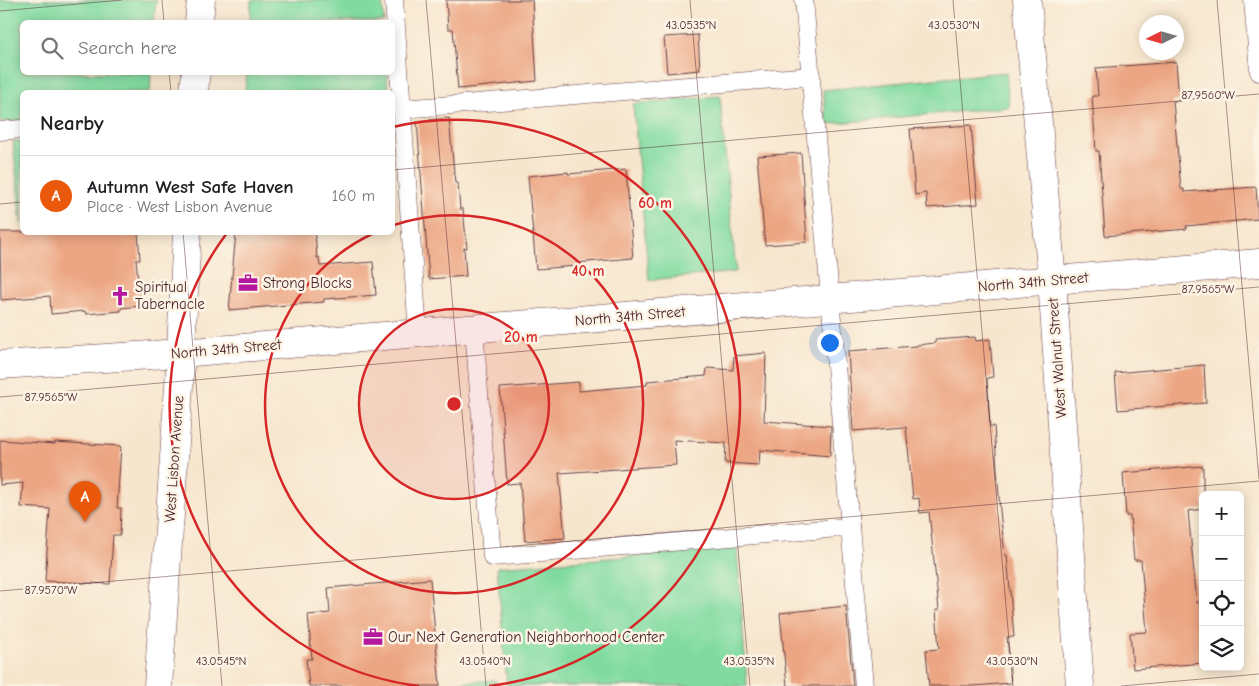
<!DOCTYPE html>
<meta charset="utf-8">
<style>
:root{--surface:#fff;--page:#f2f2f2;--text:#202124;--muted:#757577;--line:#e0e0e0;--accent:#ea580c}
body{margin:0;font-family:"Comic Neue",sans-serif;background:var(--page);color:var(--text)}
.controls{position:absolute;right:15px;bottom:15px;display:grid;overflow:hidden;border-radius:8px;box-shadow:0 2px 12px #0003}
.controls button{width:45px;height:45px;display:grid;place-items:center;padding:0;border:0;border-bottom:1px solid var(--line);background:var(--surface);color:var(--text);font:25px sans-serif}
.compass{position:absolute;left:1139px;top:15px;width:45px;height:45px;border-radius:50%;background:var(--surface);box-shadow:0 2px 12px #0003;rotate:265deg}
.you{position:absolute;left:829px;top:342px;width:18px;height:18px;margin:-12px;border:4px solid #fff;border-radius:50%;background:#1a73e8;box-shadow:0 0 0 8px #1a73e833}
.badge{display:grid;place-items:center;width:32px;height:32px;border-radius:50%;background:var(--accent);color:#fff;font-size:16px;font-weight:700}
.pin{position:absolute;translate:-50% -41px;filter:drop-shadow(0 1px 2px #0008)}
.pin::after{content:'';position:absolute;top:26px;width:18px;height:15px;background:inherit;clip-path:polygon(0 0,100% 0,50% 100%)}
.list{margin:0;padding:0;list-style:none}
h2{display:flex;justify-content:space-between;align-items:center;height:65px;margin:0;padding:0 20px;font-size:21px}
h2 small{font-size:16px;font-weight:400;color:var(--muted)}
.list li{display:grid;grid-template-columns:32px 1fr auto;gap:15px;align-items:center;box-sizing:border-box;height:80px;padding:0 20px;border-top:1px solid var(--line)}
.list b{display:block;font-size:19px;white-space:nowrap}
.list p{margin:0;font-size:16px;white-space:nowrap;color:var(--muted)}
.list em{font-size:16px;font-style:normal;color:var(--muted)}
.icon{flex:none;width:28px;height:28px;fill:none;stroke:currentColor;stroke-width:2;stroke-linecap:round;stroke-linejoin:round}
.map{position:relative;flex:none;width:1259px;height:686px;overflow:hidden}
.search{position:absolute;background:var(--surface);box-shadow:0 2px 12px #0003;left:20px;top:20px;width:375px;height:55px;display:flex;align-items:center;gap:12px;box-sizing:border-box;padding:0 18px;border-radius:8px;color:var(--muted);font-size:19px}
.panel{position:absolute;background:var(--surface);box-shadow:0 2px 12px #0003;left:20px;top:90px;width:375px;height:145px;border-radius:8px}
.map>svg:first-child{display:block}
.green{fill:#81dba1;stroke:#667d66}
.building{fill:#eca683}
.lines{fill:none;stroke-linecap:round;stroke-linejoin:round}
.lane-casing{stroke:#643d43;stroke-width:19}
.street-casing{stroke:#643d43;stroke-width:29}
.secondary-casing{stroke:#643d43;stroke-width:29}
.lane{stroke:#fff;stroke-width:18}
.street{stroke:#fff;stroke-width:28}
.secondary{stroke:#fff;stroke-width:28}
.ticks{fill:none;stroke:#4a1f2b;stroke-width:1;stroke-opacity:0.45}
.ring{fill:none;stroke:#d62828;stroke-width:2.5}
.labels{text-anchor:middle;stroke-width:5;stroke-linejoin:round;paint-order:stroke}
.street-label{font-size:15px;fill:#4a1f2b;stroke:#fcf5e5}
.poi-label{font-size:15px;fill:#4a1f2b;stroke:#fcf5e5;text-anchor:start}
.ticks-label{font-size:12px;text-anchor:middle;fill:#4a1f2b;stroke:#fcf5e5;stroke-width:5;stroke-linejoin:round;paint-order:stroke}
.centre{fill:#d62828;stroke:#fcf5e5;stroke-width:2.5}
.ring-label{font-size:15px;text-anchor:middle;font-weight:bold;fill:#d62828;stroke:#fcf5e5;stroke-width:5;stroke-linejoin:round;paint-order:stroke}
</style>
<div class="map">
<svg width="1259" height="686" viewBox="0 0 1259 686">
<rect width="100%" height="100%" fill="#fcf5e5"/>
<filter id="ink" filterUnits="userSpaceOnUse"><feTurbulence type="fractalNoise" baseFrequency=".02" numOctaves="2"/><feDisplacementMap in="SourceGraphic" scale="10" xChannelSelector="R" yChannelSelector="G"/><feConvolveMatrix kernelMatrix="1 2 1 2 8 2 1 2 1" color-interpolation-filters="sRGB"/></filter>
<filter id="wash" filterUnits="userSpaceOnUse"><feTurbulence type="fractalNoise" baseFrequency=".0096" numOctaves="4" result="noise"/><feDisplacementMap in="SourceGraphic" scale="20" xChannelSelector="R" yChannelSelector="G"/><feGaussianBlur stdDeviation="1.12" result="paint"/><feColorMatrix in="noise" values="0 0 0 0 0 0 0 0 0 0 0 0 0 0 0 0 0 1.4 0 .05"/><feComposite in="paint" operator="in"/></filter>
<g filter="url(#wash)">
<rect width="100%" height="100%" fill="#f7e6ce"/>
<g class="green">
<path d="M0,0H156L154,22H22V72L151,73L150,92H22V120L0,122Z"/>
<path d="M251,0H382L384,22H250Z"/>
<path d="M247,72L387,73L388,92H245Z"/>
<path d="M1006,72L1009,107L827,124L823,90Z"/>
<path d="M720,96L736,272L649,280L633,104Z"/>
<path d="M13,141H22V223H21Z"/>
<path d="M737,548L747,686H507L497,567Z"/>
<path d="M494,680L499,686H455L457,683Z"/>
</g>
<g id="blocks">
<g class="building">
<path d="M446,0H532L537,81L458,89L453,29H448Z"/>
<path d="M698,35L700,70L667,73L664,37Z"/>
<path d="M1176,62L1179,101H1173L1181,189H1184V192L1256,187L1258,219L1186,226L1187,229L1105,236L1099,151H1096L1092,96H1098L1096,68Z"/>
<path d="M449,118L455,183H458L460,209H463L467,248H464L466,276L429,279L417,121Z"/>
<path d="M971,125L978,204L927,208L926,193L915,195L910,129Z"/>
<path d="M801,153L807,242L765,245L757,156Z"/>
<path d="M626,169L633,258L576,263V266L536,269L528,176L568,172V174Z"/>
<path d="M0,232H138L140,260H136L141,306L121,308V311L86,314L85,311L51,314L50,296L1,300Z"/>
<path d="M236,232H315L317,258L319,257L320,266L373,262L376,295L324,299V302L229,310Z"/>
<path d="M975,337L976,341L990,339L993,377L987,378L990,427L994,426L1000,511L1005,555H1007L1014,637H1007L1011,683L973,686H929L926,650L939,649L936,610H939L929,512L920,513L919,498L913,499L906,427L853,431L848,351L917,346V345L935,343V340Z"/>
<path d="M766,353L764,421L831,426L830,456L760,450L759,465L725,463L726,443L674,440L676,465L559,473L565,538L525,541L520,483L507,484L500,388L579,382V391L647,385V381L706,376L707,368L733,370L734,356Z"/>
<path d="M1204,365L1206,403L1118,410L1115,373Z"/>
<path d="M0,440L55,444V442L121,446L117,508H121L120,535H113L110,584L45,581L50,509L21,507L23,483L0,485Z"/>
<path d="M1203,466V509L1188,511L1197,603H1203V663L1133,669L1130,633L1147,632L1141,560H1134L1130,516H1126L1123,473Z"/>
<path d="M430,579L440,686H309L306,659H312L308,615L330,613L328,588Z"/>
<path d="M846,606L853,686H787L780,613Z"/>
</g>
</g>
</g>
<g filter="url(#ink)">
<use href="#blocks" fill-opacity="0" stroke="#643d43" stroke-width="1"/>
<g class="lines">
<defs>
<g id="lane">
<path d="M394,0L418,333"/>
<path d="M804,0L864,686"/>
<path d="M1253,0L1259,72"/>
<path d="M402,109L811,76"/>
<path d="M0,131L22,129"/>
<path d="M474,329L492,557L850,527"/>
</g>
<g id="street">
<path d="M1027,0L1052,280L1080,686"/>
<path d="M0,365L181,353L1259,263"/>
</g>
<g id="secondary">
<path d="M199,22L201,0"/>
<path d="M194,92L196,72"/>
<path d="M158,686L179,386L187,232"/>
</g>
</defs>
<use href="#lane" class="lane-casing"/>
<use href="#street" class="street-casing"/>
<use href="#secondary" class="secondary-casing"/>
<use href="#lane" class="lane"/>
<use href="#street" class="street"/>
<use href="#secondary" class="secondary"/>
</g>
</g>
<path class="ticks" d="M162,0L164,22M426,0L486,686M690,0L750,686M953,0L1013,686M1217,0L1259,479M0,11L122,0M169,72L171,92M392,170L1259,94M0,204L22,202M183,232L222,686M0,397L1259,287M0,591L1259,481M1121,686L1259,674"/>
<circle cx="454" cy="404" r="95" fill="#d62828" fill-opacity=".12"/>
<g class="ring">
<circle cx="454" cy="404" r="95"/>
<path d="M394 225A189 189 0 1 1 374 233"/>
<path d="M419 686A284 284 0 0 1 227 233M393 127A284 284 0 1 1 489 686"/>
</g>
<defs>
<symbol id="office-bare" viewBox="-9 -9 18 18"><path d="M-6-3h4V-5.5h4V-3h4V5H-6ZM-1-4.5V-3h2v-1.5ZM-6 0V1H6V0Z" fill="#b5179e" stroke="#fcf5e5" stroke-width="2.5" paint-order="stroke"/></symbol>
<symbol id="church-bare" viewBox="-9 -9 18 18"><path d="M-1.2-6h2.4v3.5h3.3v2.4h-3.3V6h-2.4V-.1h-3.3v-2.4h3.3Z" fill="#b5179e" stroke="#fcf5e5" stroke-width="2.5" paint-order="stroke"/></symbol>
</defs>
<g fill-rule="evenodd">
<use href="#office-bare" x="234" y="269" width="28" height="28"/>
<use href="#church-bare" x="106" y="282" width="28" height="28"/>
<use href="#office-bare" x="359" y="623" width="28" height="28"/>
</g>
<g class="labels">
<g class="street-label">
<text transform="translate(1033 282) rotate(-5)" y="5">North 34th Street</text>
<text transform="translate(630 316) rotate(-5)" y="5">North 34th Street</text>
<text transform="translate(226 349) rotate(-5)" y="5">North 34th Street</text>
<text transform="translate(1057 358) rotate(-94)" y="5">West Walnut Street</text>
<text transform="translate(174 459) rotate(-86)" y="5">West Lisbon Avenue</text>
</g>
<g class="poi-label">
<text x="263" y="288">Strong Blocks</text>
<text x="135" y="292">Spiritual<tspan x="135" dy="17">Tabernacle</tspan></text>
<text x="388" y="642">Our Next Generation Neighborhood Center</text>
</g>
</g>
<g class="ticks-label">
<text x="691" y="29">43.0535°N</text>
<text x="954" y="29">43.0530°N</text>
<text x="1208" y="99">87.9560°W</text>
<text x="1208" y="293">87.9565°W</text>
<text x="51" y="401">87.9565°W</text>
<text x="51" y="594">87.9570°W</text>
<text x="221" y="665">43.0545°N</text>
<text x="485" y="665">43.0540°N</text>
<text x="749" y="665">43.0535°N</text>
<text x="1012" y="665">43.0530°N</text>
</g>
<circle cx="454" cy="404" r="8" class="centre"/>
<g class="ring-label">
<text x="655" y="208">60 m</text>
<text x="588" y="276">40 m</text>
<text x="521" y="342">20 m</text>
</g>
</svg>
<div class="controls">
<button>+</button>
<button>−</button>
<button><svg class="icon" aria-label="locate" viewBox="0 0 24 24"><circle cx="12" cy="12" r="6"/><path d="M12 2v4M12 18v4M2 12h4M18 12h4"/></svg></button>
<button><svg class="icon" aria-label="layers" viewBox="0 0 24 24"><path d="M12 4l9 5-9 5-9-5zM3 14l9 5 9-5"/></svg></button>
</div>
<svg class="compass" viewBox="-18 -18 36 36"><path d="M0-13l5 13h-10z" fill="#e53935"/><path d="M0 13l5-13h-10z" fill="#757577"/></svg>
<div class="you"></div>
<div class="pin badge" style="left:85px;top:522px">A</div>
<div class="search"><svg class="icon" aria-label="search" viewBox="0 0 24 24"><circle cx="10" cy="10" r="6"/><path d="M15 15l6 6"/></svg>Search here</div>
<section class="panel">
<h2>Nearby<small></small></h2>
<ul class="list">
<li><span class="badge">A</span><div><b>Autumn West Safe Haven</b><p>Place · West Lisbon Avenue</p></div><em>160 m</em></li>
</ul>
</section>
</div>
